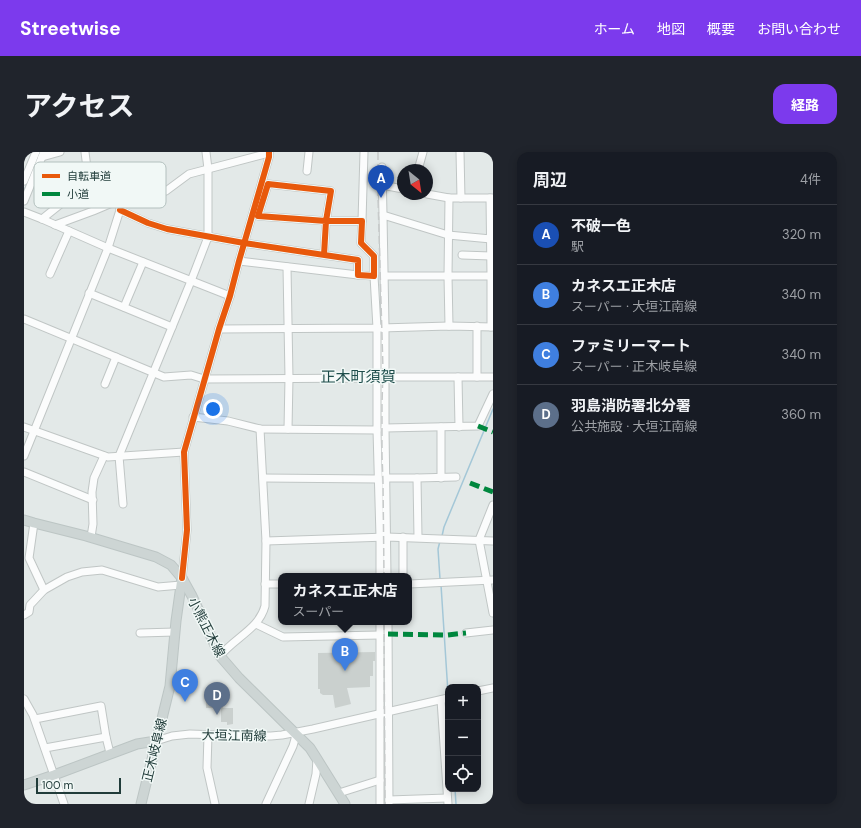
<!DOCTYPE html>
<html lang="ja">
<meta charset="utf-8">
<style>
:root{--surface:#171b24;--page:#20242c;--text:#f1f3f6;--muted:#9ea1a6;--line:#363941;--accent:#7c3aed}
body{margin:0;font-family:"DM Sans","Noto Sans JP",sans-serif;background:var(--page);color:var(--text)}
.controls{position:absolute;right:12px;bottom:12px;display:grid;overflow:hidden;border-radius:8px;box-shadow:0 2px 10px #0003}
.controls button{width:36px;height:36px;display:grid;place-items:center;padding:0;border:0;border-bottom:1px solid var(--line);background:var(--surface);color:var(--text);font:20px sans-serif}
.compass{position:absolute;left:373px;top:12px;width:36px;height:36px;border-radius:50%;background:var(--surface);box-shadow:0 2px 10px #0003;rotate:150deg}
.scale{position:absolute;left:12px;bottom:10px;width:85px;box-sizing:border-box;padding-left:4px;border:2px solid #213c3a;border-top:0;font-size:11px;line-height:14px;white-space:nowrap;color:#213c3a;-webkit-text-stroke:3px #f1f8f6;paint-order:stroke}
.you{position:absolute;left:189px;top:257px;width:14px;height:14px;margin:-10px;border:3px solid #fff;border-radius:50%;background:#1a73e8;box-shadow:0 0 0 6px #1a73e833}
.badge{display:grid;place-items:center;width:26px;height:26px;border-radius:50%;background:var(--accent);color:#fff;font-size:13px;font-weight:700}
.pin{position:absolute;translate:-50% -33px;filter:drop-shadow(0 1px 2px #0008)}
.pin::after{content:'';position:absolute;top:21px;width:14px;height:12px;background:inherit;clip-path:polygon(0 0,100% 0,50% 100%)}
.popup{position:absolute;left:254px;top:421px;width:134px;height:52px;box-sizing:border-box;display:grid;place-content:center;border-radius:8px;background:var(--surface);filter:drop-shadow(0 1px 3px #0005);font-size:13px;white-space:nowrap;color:var(--muted)}
.popup b{font-size:15px;color:var(--text)}
.popup::after{content:'';position:absolute;left:50%;top:100%;margin-left:-8px;border:8px solid transparent;border-top-color:var(--surface)}
.list{margin:0;padding:0;list-style:none}
h2{display:flex;justify-content:space-between;align-items:center;height:52px;margin:0;padding:0 16px;font-size:17px}
h2 small{font-size:13px;font-weight:400;color:var(--muted)}
.list li{display:grid;grid-template-columns:26px 1fr auto;gap:12px;align-items:center;box-sizing:border-box;height:60px;padding:0 16px;border-top:1px solid var(--line)}
.list b{display:block;font-size:15px;white-space:nowrap}
.list p{margin:0;font-size:13px;white-space:nowrap;color:var(--muted)}
.list em{font-size:13px;font-style:normal;color:var(--muted)}
.icon{flex:none;width:22px;height:22px;fill:none;stroke:currentColor;stroke-width:2;stroke-linecap:round;stroke-linejoin:round}
.map{position:relative;flex:none;width:469px;height:652px;overflow:hidden;border-radius:12px}
header{display:flex;align-items:center;gap:24px;box-sizing:border-box;height:56px;padding:0 20px;background:var(--accent);color:#fff}
header strong{font-size:19px}
nav{display:flex;gap:22px;margin-inline-start:auto;font-size:14px}
.intro{display:flex;align-items:center;justify-content:space-between;box-sizing:border-box;height:96px;padding:0 24px}
h1{margin:0;font-size:28px}
.button{padding:10px 18px;border-radius:12px;background:var(--accent);color:#fff;font-size:14px;font-weight:700}
main{display:flex;gap:24px;padding:0 24px}
aside{flex:1;background:var(--surface);border-radius:12px;box-shadow:0 2px 10px #0003}
.map>svg:first-child{display:block}
.lines{fill:none;stroke-linecap:round;stroke-linejoin:round}
.stream{stroke:#a4c7d7;stroke-width:1.5}
.building{fill:#cad0ce}
.minor-casing{stroke:#c0c6c5;stroke-width:9}
.major-casing{stroke:#bcc5c4;stroke-width:11}
.minor{stroke:#fbfcfc;stroke-width:7}
.major{stroke:#cdd5d4;stroke-width:9}
.rail{stroke:#c7caca;stroke-width:1.5;stroke-dasharray:8 4;stroke-linecap:butt}
.quiet{stroke:#00873e;stroke-width:5;stroke-dasharray:10 5;stroke-linecap:butt}
.cycleway-casing{stroke:#f1f8f6;stroke-width:8}
.cycleway{stroke:#e8590c;stroke-width:6}
.labels{text-anchor:middle;stroke-width:3;stroke-linejoin:round;paint-order:stroke}
.street-label{font-size:13px;fill:#213c3a;stroke:#f1f8f6}
.quarter-label{font-size:15px;fill:#1e4d4b;stroke:#f1f8f6}
.key{fill:#f1f8f6;stroke:#b3c0be;stroke-width:1}
.key-label{font-size:11px;fill:#213c3a}
</style>
<header>
<strong>Streetwise</strong>
<nav><a>ホーム</a><a>地図</a><a>概要</a><a>お問い合わせ</a></nav>
</header>
<div class="intro"><h1>アクセス</h1><a class="button">経路</a></div>
<main>
<div class="map">
<svg width="469" height="652" viewBox="0 0 469 652">
<rect width="100%" height="100%" fill="#e3e9e8"/>
<g class="lines">
<g class="stream">
<path d="M0,39L16,0"/>
<path d="M418,384L420,375L469,257"/>
<path d="M416,427L414,397L416,389"/>
<path d="M417,433L424,541"/>
<path d="M431,637L432,652"/>
</g>
</g>
<g class="building">
<path d="M351,500V509H349V524H346V535L323,536L327,552L311,556L309,543H299L296,541V537H294V501Z"/>
<path d="M182,543L200,544L199,556H209V572L203,573V570H197V556H182Z"/>
</g>
<g class="lines">
<defs>
<g id="minor">
<path d="M61,0L63,16"/>
<path d="M436,0L437,46"/>
<path d="M18,5L36,0"/>
<path d="M358,15L359,63"/>
<path d="M394,18L399,0"/>
<path d="M283,19L285,0"/>
<path d="M0,29L12,0"/>
<path d="M358,33L379,37"/>
<path d="M403,42L425,46"/>
<path d="M466,46L467,124"/>
<path d="M0,49L20,0"/>
<path d="M96,58L124,71L143,77L220,91L334,108V123L350,124V104L337,91L338,69H302L234,64L244,32L307,39L302,69L300,103"/>
<path d="M0,60L18,67L84,96L206,144"/>
<path d="M338,69L340,0"/>
<path d="M31,73L69,59L95,48L142,39L165,22L245,1"/>
<path d="M438,103L467,104"/>
<path d="M215,109L334,123"/>
<path d="M263,115L265,226L264,277"/>
<path d="M26,122L45,79"/>
<path d="M361,124H467V175"/>
<path d="M65,141L148,175"/>
<path d="M100,155L119,110"/>
<path d="M0,167L140,225L167,223L180,227L349,226"/>
<path d="M425,174L424,124L425,46H469"/>
<path d="M195,177L357,176L425,174L469,175"/>
<path d="M361,225H453V174"/>
<path d="M434,225L435,275"/>
<path d="M453,225H469"/>
<path d="M81,232L92,205"/>
<path d="M169,265L204,269L236,277L353,278V176L350,124"/>
<path d="M0,275L84,305L160,300"/>
<path d="M417,275V326"/>
<path d="M361,276V175L359,63L424,83L467,87"/>
<path d="M353,278L356,385V424"/>
<path d="M0,304L84,96L96,58L95,48L85,16H63L55,19L53,39L18,67"/>
<path d="M0,320L69,348"/>
<path d="M239,326L354,327"/>
<path d="M362,326H393L394,385"/>
<path d="M393,326L432,325"/>
<path d="M99,352L95,304L167,129L184,85V17L182,0"/>
<path d="M469,353L455,388L469,461"/>
<path d="M10,371L5,406L20,438"/>
<path d="M67,385L69,372L68,340L70,326L80,304"/>
<path d="M379,385V424"/>
<path d="M242,389L363,385L469,389"/>
<path d="M363,424L361,276L454,274L469,242"/>
<path d="M158,426L163,378L160,300L195,177L206,144L215,109L241,19L245,5V0"/>
<path d="M241,432H257"/>
<path d="M385,432L469,428"/>
<path d="M0,463L5,460L6,453L20,438L43,425L58,420L78,418L134,435L157,433"/>
<path d="M364,470L365,652"/>
<path d="M232,472L259,485L356,483"/>
<path d="M116,481L151,480"/>
<path d="M442,481L469,478"/>
<path d="M196,504C210,486 235,477 241,454L242,389L236,277"/>
<path d="M454,539L469,536"/>
<path d="M0,547L9,563L40,652"/>
<path d="M417,548L424,652"/>
<path d="M11,567L77,554L82,585L86,601"/>
<path d="M184,583L183,616L191,652"/>
<path d="M132,589L148,584L166,582L222,584H247L258,583L289,577L424,546"/>
<path d="M21,596L82,585"/>
<path d="M315,641L356,628"/>
<path d="M365,648L423,646"/>
<path d="M242,652L269,594L271,587V580"/>
<path d="M285,652L292,622L293,607"/>
<path d="M356,652V470"/>
</g>
<g id="major">
<path d="M0,368L10,371L62,384L132,405L147,413L158,426L168,444L196,504L215,526L286,596L293,607L321,652"/>
<path d="M0,633L30,623L113,592L132,589"/>
<path d="M117,652L146,534L152,469L158,426"/>
</g>
</defs>
<use href="#minor" class="minor-casing"/>
<use href="#major" class="major-casing"/>
<use href="#minor" class="minor"/>
<use href="#major" class="major"/>
<g class="rail">
<path d="M354,0V46L359,218L358,252V303L359,330L360,424"/>
<path d="M360,470L361,652"/>
</g>
<g class="quiet">
<path d="M454,274L469,280"/>
<path d="M446,331L469,340"/>
<path d="M364,482L423,483L442,481"/>
</g>
<defs>
<g id="cycleway">
<path d="M96,58L124,71L143,77L220,91L334,108V123L350,124V104L337,91L338,69H302L234,64L244,32L307,39L302,69L300,103"/>
<path d="M158,426L163,378L160,300L195,177L206,144L215,109L241,19L245,5V0"/>
</g>
</defs>
<use href="#cycleway" class="cycleway-casing"/>
<use href="#cycleway" class="cycleway"/>
</g>
<g class="labels">
<g class="street-label">
<text transform="translate(183 475) rotate(63)" y="5">小熊正木線</text>
<text transform="translate(210 583) rotate(1)" y="5">大垣江南線</text>
<text transform="translate(130 598) rotate(-76)" y="5">正木岐阜線</text>
</g>
<g class="quarter-label">
<text x="334" y="230">正木町須賀</text>
</g>
</g>
<rect x="10" y="10" width="132" height="46" rx="6" class="key"/>
<rect x="18" y="22" width="18" height="4" fill="#e8590c"/>
<rect x="18" y="40" width="18" height="4" fill="#00873e"/>
<g class="key-label">
<text x="43" y="28">自転車道</text>
<text x="43" y="46">小道</text>
</g>
</svg>
<div class="controls">
<button>+</button>
<button>−</button>
<button><svg class="icon" aria-label="locate" viewBox="0 0 24 24"><circle cx="12" cy="12" r="6"/><path d="M12 2v4M12 18v4M2 12h4M18 12h4"/></svg></button>
</div>
<svg class="compass" viewBox="-18 -18 36 36"><path d="M0-13l5 13h-10z" fill="#e53935"/><path d="M0 13l5-13h-10z" fill="#9ea1a6"/></svg>
<div class="scale">100 m</div>
<div class="you"></div>
<div class="pin badge" style="left:357px;top:46px;background:#1a4fb4">A</div>
<div class="pin badge" style="left:321px;top:519px;background:#3f7fe0">B</div>
<div class="popup"><b>カネスエ正木店</b>スーパー</div>
<div class="pin badge" style="left:161px;top:550px;background:#3f7fe0">C</div>
<div class="pin badge" style="left:193px;top:563px;background:#5c6f8a">D</div>
</div>
<aside>
<h2>周辺<small>4件</small></h2>
<ul class="list">
<li><span class="badge" style="background:#1a4fb4">A</span><div><b>不破一色</b><p>駅</p></div><em>320 m</em></li>
<li><span class="badge" style="background:#3f7fe0">B</span><div><b>カネスエ正木店</b><p>スーパー · 大垣江南線</p></div><em>340 m</em></li>
<li><span class="badge" style="background:#3f7fe0">C</span><div><b>ファミリーマート</b><p>スーパー · 正木岐阜線</p></div><em>340 m</em></li>
<li><span class="badge" style="background:#5c6f8a">D</span><div><b>羽島消防署北分署</b><p>公共施設 · 大垣江南線</p></div><em>360 m</em></li>
</ul>
</aside>
</main>
